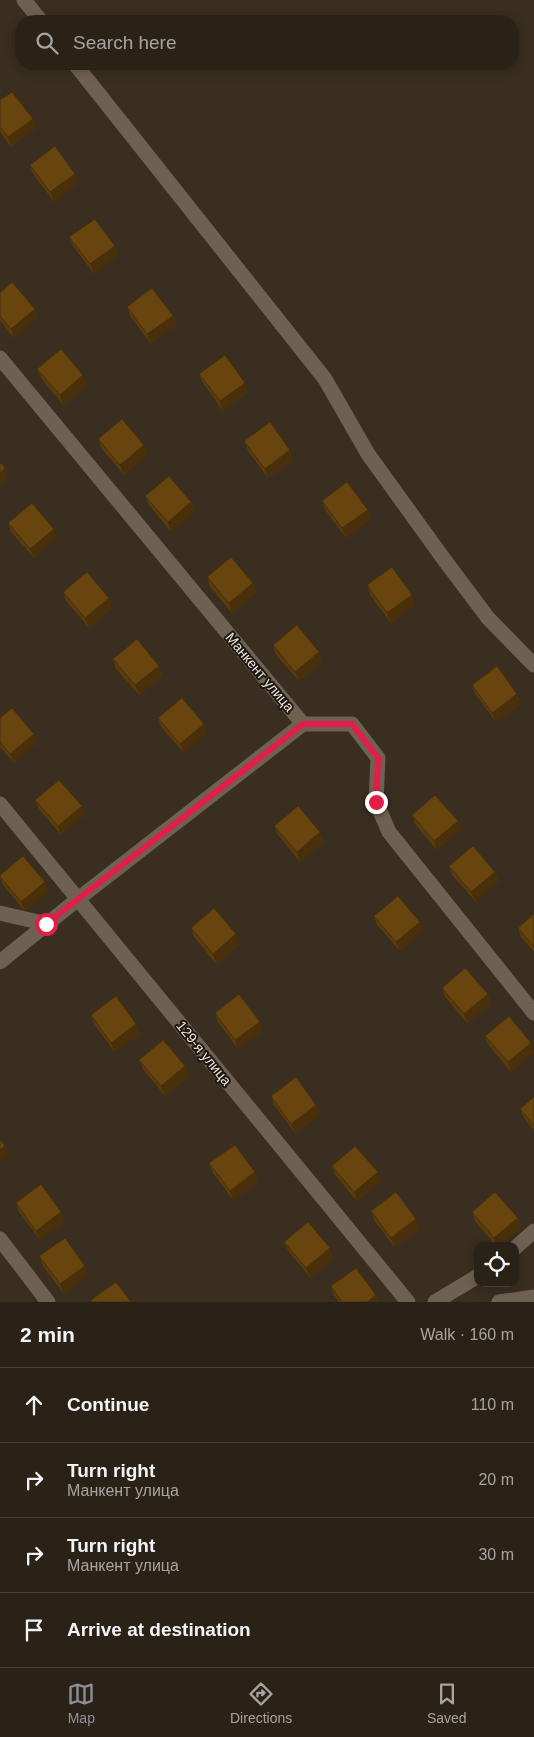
<!DOCTYPE html>
<meta charset="utf-8">
<style>
:root{--surface:#2b2217;--page:#332a20;--text:#f1f3f6;--muted:#a6a4a1;--line:#473f36;--accent:#8c9099}
body{margin:0;font-family:Arial,sans-serif;background:var(--page);color:var(--text)}
.controls{position:absolute;right:15px;bottom:15px;display:grid;overflow:hidden;border-radius:10px;box-shadow:0 2px 12px #0003}
.controls button{width:45px;height:45px;display:grid;place-items:center;padding:0;border:0;border-bottom:1px solid var(--line);background:var(--surface);color:var(--text);font:25px sans-serif}
.stop{position:absolute;width:15px;height:15px;margin:-11px;border:4px solid #e11d48;border-radius:50%;background:#fff}
.stop.end{background:#e11d48;border-color:#fff;box-shadow:0 1px 5px #0008}
.list{margin:0;padding:0;list-style:none}
h2{display:flex;justify-content:space-between;align-items:center;height:65px;margin:0;padding:0 20px;font-size:21px}
h2 small{font-size:16px;font-weight:400;color:var(--muted)}
.list li{display:grid;grid-template-columns:32px 1fr auto;gap:15px;align-items:center;box-sizing:border-box;height:75px;padding:0 20px;border-top:1px solid var(--line)}
.list b{display:block;font-size:19px;white-space:nowrap}
.list p{margin:0;font-size:16px;white-space:nowrap;color:var(--muted)}
.list em{font-size:16px;font-style:normal;color:var(--muted)}
.icon{flex:none;width:28px;height:28px;fill:none;stroke:currentColor;stroke-width:2;stroke-linecap:round;stroke-linejoin:round}
.map{position:relative;flex:none;width:534px;height:1302px;overflow:hidden}
.search{position:absolute;background:var(--surface);box-shadow:0 2px 12px #0003;left:15px;right:15px;top:15px;height:55px;display:flex;align-items:center;gap:12px;box-sizing:border-box;padding:0 18px;border-radius:20px;color:var(--muted);font-size:19px}
.sheet{height:365px;background:var(--surface)}
nav{display:flex;justify-content:space-around;align-items:center;box-sizing:border-box;height:70px;border-top:1px solid var(--line);background:var(--surface);font-size:14px;color:var(--muted)}
nav a{display:grid;justify-items:center;gap:2px}
nav .on{color:var(--accent)}
.map>svg:first-child{display:block}
.lines{fill:none;stroke-linecap:round;stroke-linejoin:round}
.minor{stroke:#6f6152;stroke-width:15}
.wall{fill:#593b0c}
.shaded-wall{fill:#49300a}
.building{fill:#68450e;stroke:#49300a}
.route{stroke:#e11d48;stroke-width:6}
.labels{text-anchor:middle;stroke-width:4;stroke-linejoin:round;paint-order:stroke}
.street-label{font-size:14px;fill:#efe7de;stroke:#1c1710}
</style>
<div class="map">
<svg width="534" height="1302" viewBox="0 0 534 1302">
<rect width="100%" height="100%" fill="#392e1f"/>
<g class="lines">
<g class="minor">
<path d="M24,0L41,21"/>
<path d="M75,64L325,379L368,454L443,558L488,618L534,665"/>
<path d="M0,358L303,724H352L378,758L376,802L389,832L534,1013"/>
<path d="M0,804L408,1302"/>
<path d="M0,913L47,924"/>
<path d="M0,962L78,899L303,724"/>
<path d="M0,1239L48,1302"/>
<path d="M515,1248L534,1231"/>
<path d="M435,1302L478,1276"/>
<path d="M499,1302L534,1297"/>
</g>
</g>
<g class="wall">
<path d="M0,100L33,119L36,128L11,147L0,132Z"/>
<path d="M30,165L78,183L54,202L33,174Z"/>
<path d="M69,237L118,255L94,274L73,246Z"/>
<path d="M0,293L38,318L14,338L0,321Z"/>
<path d="M127,307L173,316L176,325L151,344L130,316Z"/>
<path d="M37,369L87,385L63,405L41,378Z"/>
<path d="M199,374L248,392L223,411L203,383Z"/>
<path d="M98,439L144,445L148,454L124,475L101,448Z"/>
<path d="M244,441L293,460L268,478L248,451Z"/>
<path d="M145,496L191,502L195,512L171,532L149,505Z"/>
<path d="M322,501L368,510L371,519L346,538L325,510Z"/>
<path d="M8,523L57,538L34,558L11,532Z"/>
<path d="M207,577L253,583L256,593L232,613L210,587Z"/>
<path d="M367,585L416,604L391,623L370,595Z"/>
<path d="M63,592L112,608L89,628L66,601Z"/>
<path d="M273,645L322,661L299,681L276,655Z"/>
<path d="M113,659L163,675L139,695L116,669Z"/>
<path d="M472,685L517,694L521,704L496,722L475,694Z"/>
<path d="M0,718L37,743L14,763L0,747Z"/>
<path d="M158,718L204,724L207,733L184,753L161,727Z"/>
<path d="M35,800L85,815L61,835L39,809Z"/>
<path d="M412,815L461,830L437,850L415,824Z"/>
<path d="M274,826L324,841L300,862L278,835Z"/>
<path d="M449,866L495,872L499,881L475,901L452,875Z"/>
<path d="M0,875L45,882L49,891L25,911L3,885L0,878Z"/>
<path d="M534,914V952L521,937L518,928Z"/>
<path d="M374,916L424,931L400,951L377,925Z"/>
<path d="M191,928L240,944L216,964L194,937Z"/>
<path d="M442,988L488,994L491,1004L467,1023L445,997Z"/>
<path d="M215,1013L263,1031L238,1049L218,1022Z"/>
<path d="M91,1015L140,1034L115,1052L94,1024Z"/>
<path d="M485,1036L534,1050V1053L511,1072L489,1046Z"/>
<path d="M139,1060L189,1076L165,1096L143,1069Z"/>
<path d="M271,1096L320,1114L295,1133L274,1105Z"/>
<path d="M534,1097V1130L524,1118L520,1109Z"/>
<path d="M209,1163L255,1172L258,1182L233,1200L213,1173Z"/>
<path d="M332,1166L381,1182L357,1201L335,1175Z"/>
<path d="M16,1203L65,1221L40,1240L19,1212Z"/>
<path d="M371,1211L420,1229L394,1247L374,1220Z"/>
<path d="M472,1212L518,1218L521,1228L499,1246H496L475,1221Z"/>
<path d="M284,1242L334,1258L310,1277L288,1251Z"/>
<path d="M39,1256L85,1266L88,1275L64,1294L43,1266Z"/>
<path d="M331,1286L376,1295L379,1302H339L334,1296Z"/>
</g>
<g class="shaded-wall">
<path d="M33,119L36,128L11,147L8,137Z"/>
<path d="M75,174L78,183L54,202L50,192Z"/>
<path d="M115,246L118,255L94,274L90,264Z"/>
<path d="M35,309L38,318L14,338L11,329Z"/>
<path d="M173,316L176,325L151,344L147,334Z"/>
<path d="M83,375L87,385L63,405L60,395Z"/>
<path d="M245,383L248,392L223,411L220,401Z"/>
<path d="M144,445L148,454L124,475L120,465Z"/>
<path d="M290,450L293,460L268,478L265,469Z"/>
<path d="M5,468L9,477L0,485V473Z"/>
<path d="M191,502L195,512L171,532L168,522Z"/>
<path d="M368,510L371,519L346,538L342,528Z"/>
<path d="M54,529L57,538L34,558L30,549Z"/>
<path d="M253,583L256,593L232,613L229,603Z"/>
<path d="M412,595L416,604L391,623L387,613Z"/>
<path d="M109,598L112,608L89,628L85,618Z"/>
<path d="M319,652L322,661L299,681L295,672Z"/>
<path d="M159,666L163,675L139,695L135,685Z"/>
<path d="M517,694L521,704L496,722L492,713Z"/>
<path d="M204,724L207,733L184,753L180,744Z"/>
<path d="M34,734L37,743L14,763L10,754Z"/>
<path d="M82,806L85,815L61,835L58,826Z"/>
<path d="M458,821L461,830L437,850L434,841Z"/>
<path d="M320,832L324,841L300,862L297,852Z"/>
<path d="M495,872L499,881L475,901L471,892Z"/>
<path d="M45,882L49,891L25,911L21,902Z"/>
<path d="M420,922L424,931L400,951L396,942Z"/>
<path d="M236,934L240,944L216,964L213,954Z"/>
<path d="M488,994L491,1004L467,1023L464,1014Z"/>
<path d="M260,1022L263,1031L238,1049L235,1040Z"/>
<path d="M136,1024L140,1034L115,1052L111,1043Z"/>
<path d="M531,1043L534,1050V1053L511,1072L508,1062Z"/>
<path d="M185,1066L189,1076L165,1096L161,1086Z"/>
<path d="M316,1105L320,1114L295,1133L291,1124Z"/>
<path d="M5,1146L9,1155L0,1162V1150Z"/>
<path d="M255,1172L258,1182L233,1200L230,1191Z"/>
<path d="M378,1172L381,1182L357,1201L354,1192Z"/>
<path d="M61,1212L65,1221L40,1240L36,1231Z"/>
<path d="M518,1218L521,1228L499,1246H497L494,1238Z"/>
<path d="M416,1219L420,1229L394,1247L391,1238Z"/>
<path d="M330,1248L334,1258L310,1277L306,1268Z"/>
<path d="M85,1266L88,1275L64,1294L60,1284Z"/>
<path d="M376,1295L379,1302H367Z"/>
</g>
<g class="building">
<path d="M12,92L33,119L8,137L0,127V100Z"/>
<path d="M55,146L75,174L50,192L30,165Z"/>
<path d="M95,219L115,246L90,264L69,237Z"/>
<path d="M12,282L35,309L11,329L0,316V293Z"/>
<path d="M152,288L173,316L147,334L127,307Z"/>
<path d="M61,349L83,375L60,395L37,369Z"/>
<path d="M225,355L245,383L220,401L199,374Z"/>
<path d="M122,419L144,445L120,465L98,439Z"/>
<path d="M270,422L290,450L265,469L244,441Z"/>
<path d="M0,462L5,468L0,473Z"/>
<path d="M169,476L191,502L168,522L145,496Z"/>
<path d="M347,482L368,510L342,528L322,501Z"/>
<path d="M32,503L54,529L30,549L8,523Z"/>
<path d="M231,557L253,583L229,603L207,577Z"/>
<path d="M392,567L412,595L387,613L367,585Z"/>
<path d="M87,572L109,598L85,618L63,592Z"/>
<path d="M297,625L319,652L295,672L273,645Z"/>
<path d="M137,639L159,666L135,685L113,659Z"/>
<path d="M497,666L517,694L492,713L472,685Z"/>
<path d="M182,698L204,724L180,744L158,718Z"/>
<path d="M12,708L34,734L10,754L0,742V718Z"/>
<path d="M59,780L82,806L58,826L35,800Z"/>
<path d="M435,795L458,821L434,841L412,815Z"/>
<path d="M298,806L320,832L297,852L274,826Z"/>
<path d="M473,846L495,872L471,892L449,866Z"/>
<path d="M23,856L45,882L21,902L0,877V875Z"/>
<path d="M398,896L420,922L396,942L374,916Z"/>
<path d="M214,908L236,934L213,954L191,928Z"/>
<path d="M534,914V947L518,928Z"/>
<path d="M465,968L488,994L464,1014L442,988Z"/>
<path d="M239,994L260,1022L235,1040L215,1013Z"/>
<path d="M116,996L136,1024L111,1043L91,1015Z"/>
<path d="M509,1016L531,1043L508,1062L485,1036Z"/>
<path d="M163,1040L185,1066L161,1086L139,1060Z"/>
<path d="M296,1077L316,1105L291,1124L271,1096Z"/>
<path d="M534,1097V1125L520,1109Z"/>
<path d="M0,1139L5,1146L0,1150Z"/>
<path d="M235,1145L255,1172L230,1191L209,1163Z"/>
<path d="M355,1146L378,1172L354,1192L332,1166Z"/>
<path d="M41,1184L61,1212L36,1231L16,1203Z"/>
<path d="M396,1192L416,1219L391,1238L371,1211Z"/>
<path d="M495,1192L518,1218L494,1238L472,1212Z"/>
<path d="M308,1222L330,1248L306,1268L284,1242Z"/>
<path d="M65,1238L85,1266L60,1284L39,1256Z"/>
<path d="M356,1268L376,1295L367,1302H342L331,1286Z"/>
<path d="M116,1282L131,1302H92L91,1300Z"/>
</g>
<g class="lines">
<path class="route" d="M46,924L303,724H352L378,758L376,802"/>
</g>
<g class="labels">
<g class="street-label">
<text transform="translate(260 672) rotate(50)" y="5">Манкент улица</text>
<text transform="translate(204 1053) rotate(51)" y="5">129-я улица</text>
</g>
</g>
</svg>
<div class="controls">
<button><svg class="icon" aria-label="locate" viewBox="0 0 24 24"><circle cx="12" cy="12" r="6"/><path d="M12 2v4M12 18v4M2 12h4M18 12h4"/></svg></button>
</div>
<div class="stop" style="left:46px;top:924px"></div>
<div class="stop end" style="left:376px;top:802px"></div>
<div class="search"><svg class="icon" aria-label="search" viewBox="0 0 24 24"><circle cx="10" cy="10" r="6"/><path d="M15 15l6 6"/></svg>Search here</div>
</div>
<section class="sheet">
<h2>2 min<small>Walk · 160 m</small></h2>
<ul class="list">
<li><svg class="icon" aria-label="ahead" viewBox="0 0 24 24"><path d="M12 20V5M6 11l6-6 6 6"/></svg><div><b>Continue</b></div><em>110 m</em></li>
<li><svg class="icon" aria-label="right" viewBox="0 0 24 24"><path d="M7 20v-9h11M14 6l5 5-5 5"/></svg><div><b>Turn right</b><p>Манкент улица</p></div><em>20 m</em></li>
<li><svg class="icon" aria-label="right" viewBox="0 0 24 24"><path d="M7 20v-9h11M14 6l5 5-5 5"/></svg><div><b>Turn right</b><p>Манкент улица</p></div><em>30 m</em></li>
<li><svg class="icon" aria-label="arrive" viewBox="0 0 24 24"><path d="M6 21V4h12l-3 4 3 4H6"/></svg><div><b>Arrive at destination</b></div></li>
</ul>
</section>
<nav>
<a class="on"><svg class="icon" aria-label="map" viewBox="0 0 24 24"><path d="M3 6l6-2 6 2 6-2v14l-6 2-6-2-6 2zM9 4v14M15 6v14"/></svg>Map</a>
<a><svg class="icon" aria-label="directions" viewBox="0 0 24 24"><path d="M12 3l9 9-9 9-9-9zM9 14v-3h6M13 9l2 2-2 2"/></svg>Directions</a>
<a><svg class="icon" aria-label="saved" viewBox="0 0 24 24"><path d="M7 4h10v16l-5-4-5 4z"/></svg>Saved</a>
</nav>
